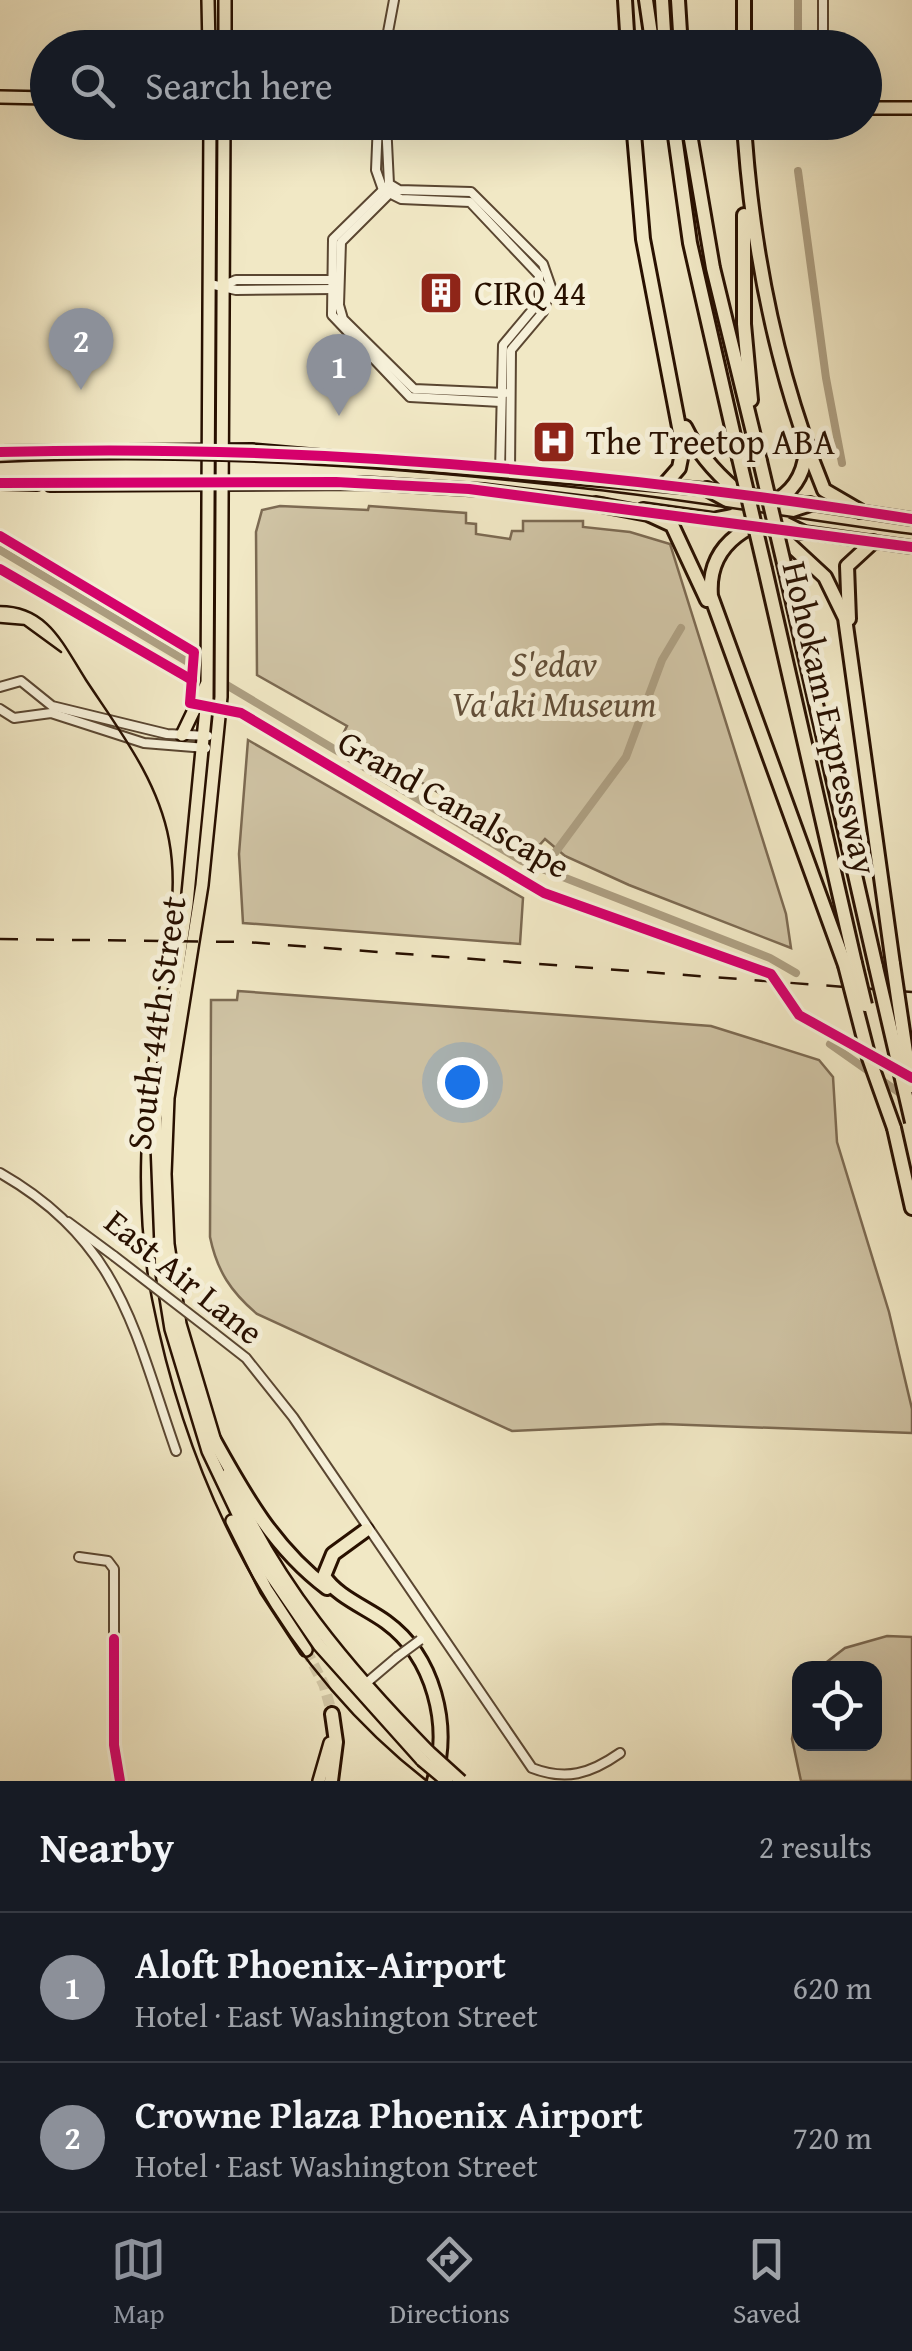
<!DOCTYPE html>
<meta charset="utf-8">
<style>
:root{--surface:#171b24;--page:#242831;--text:#f1f3f6;--muted:#9ea1a6;--line:#363941;--accent:#8c9099}
body{margin:0;font-family:"Gentium Book Plus",serif;background:var(--page);color:var(--text)}
.controls{position:absolute;right:30px;bottom:30px;display:grid;overflow:hidden;border-radius:20px;box-shadow:0 10px 40px #0002}
.controls button{width:90px;height:90px;display:grid;place-items:center;padding:0;border:0;border-bottom:2px solid var(--line);background:var(--surface);color:var(--text);font:50px sans-serif}
.you{position:absolute;left:462px;top:1082px;width:35px;height:35px;margin:-25px;border:8px solid #fff;border-radius:50%;background:#1a73e8;box-shadow:0 0 0 15px #1a73e833}
.badge{display:grid;place-items:center;width:65px;height:65px;border-radius:50%;background:var(--accent);color:#fff;font-size:32px;font-weight:700}
.pin{position:absolute;translate:-50% -82px;filter:drop-shadow(0 2px 5px #0008)}
.pin::after{content:'';position:absolute;top:52px;width:35px;height:30px;background:inherit;clip-path:polygon(0 0,100% 0,50% 100%)}
.list{margin:0;padding:0;list-style:none}
h2{display:flex;justify-content:space-between;align-items:center;height:130px;margin:0;padding:0 40px;font-size:42px}
h2 small{font-size:32px;font-weight:400;color:var(--muted)}
.list li{display:grid;grid-template-columns:65px 1fr auto;gap:30px;align-items:center;box-sizing:border-box;height:150px;padding:0 40px;border-top:2px solid var(--line)}
.list b{display:block;font-size:38px;white-space:nowrap}
.list p{margin:0;font-size:32px;white-space:nowrap;color:var(--muted)}
.list em{font-size:32px;font-style:normal;color:var(--muted)}
.icon{flex:none;width:55px;height:55px;fill:none;stroke:currentColor;stroke-width:2;stroke-linecap:round;stroke-linejoin:round}
.map{position:relative;flex:none;width:912px;height:1781px;overflow:hidden}
.search{position:absolute;background:var(--surface);box-shadow:0 10px 40px #0002;left:30px;right:30px;top:30px;height:110px;display:flex;align-items:center;gap:25px;box-sizing:border-box;padding:0 35px;border-radius:55px;color:var(--muted);font-size:38px}
.sheet{height:430px;background:var(--surface)}
nav{display:flex;justify-content:space-around;align-items:center;box-sizing:border-box;height:140px;border-top:2px solid var(--line);background:var(--surface);font-size:28px;color:var(--muted)}
nav a{display:grid;justify-items:center;gap:5px}
nav .on{color:var(--accent)}
.map>svg:first-child{display:block}
.green{fill:#cfc3a4;stroke:#7c6a52;stroke-width:2.5}
.lines{fill:none;stroke-linecap:round;stroke-linejoin:round}
.canal{stroke:#ad9f82;stroke-width:8}
.primary-tunnel{stroke:#d3c8a7;stroke-width:11;stroke-dasharray:11 5.5;stroke-linecap:butt}
.minor-casing{stroke:#5a4631;stroke-width:12}
.primary-casing{stroke:#281000;stroke-width:16}
.motorway-casing{stroke:#281000;stroke-width:18}
.minor{stroke:#f6f0d9;stroke-width:8}
.primary{stroke:#f1e8c5;stroke-width:11}
.motorway{stroke:#f1e8c5;stroke-width:12}
.tram{stroke:#281000;stroke-width:2.5}
.rail{stroke:#281000;stroke-width:2.5;stroke-dasharray:18 18;stroke-linecap:butt}
.minor-bridge-casing{stroke:#5a4631;stroke-width:12;stroke-linecap:butt}
.primary-bridge-casing{stroke:#281000;stroke-width:16;stroke-linecap:butt}
.motorway-bridge-casing{stroke:#281000;stroke-width:18;stroke-linecap:butt}
.minor-bridge{stroke:#f6f0d9;stroke-width:8}
.primary-bridge{stroke:#f1e8c5;stroke-width:11}
.motorway-bridge{stroke:#f1e8c5;stroke-width:12}
.cycleway-casing{stroke:#f6f0d9;stroke-width:16}
.cycleway{stroke:#d6006c;stroke-width:10}
.labels{text-anchor:middle;stroke-width:10;stroke-linejoin:round;paint-order:stroke}
.poi-label{font-size:35px;fill:#281000;stroke:#f6f0d9;text-anchor:start}
.park-label{font-size:35px;font-style:italic;fill:#624f39;stroke:#f6f0d9}
.street-label{font-size:35px;fill:#281000;stroke:#f6f0d9}
</style>
<div class="map">
<svg width="912" height="1781" viewBox="0 0 912 1781">
<rect width="100%" height="100%" fill="#f1e8c5"/>
<filter id="stains"><feTurbulence type="fractalNoise" baseFrequency=".002" numOctaves="4"/><feColorMatrix values="0 0 0 0 .2 0 0 0 0 .09 0 0 0 0 .02 0 0 0 .5 -.17"/></filter>
<radialGradient id="worn" r=".72"><stop offset=".6" stop-color="#630" stop-opacity="0"/><stop offset="1" stop-color="#630" stop-opacity=".3"/></radialGradient>
<g class="green">
<path d="M369,506L466,513V523L476,524V534L510,539L512,531H523V521H583V527L630,532L670,544L786,914L791,948L629,885L565,856L545,839L535,850L367,750L343,734L347,726L257,675L256,532L262,510L280,506L368,510Z"/>
<path d="M248,740L523,898L520,944L243,923L239,854Z"/>
<path d="M238,991L711,1026L819,1060L833,1077L837,1142L889,1312L912,1409V1433L663,1424L512,1431L257,1314C231,1292 217,1271 210,1237L211,1000H237Z"/>
<path d="M887,1636L912,1637V1781H801L792,1739L799,1699L800,1744H874V1668H819L845,1648Z"/>
</g>
<g class="lines">
<g class="canal">
<path d="M798,0V48"/>
<path d="M798,171L826,378L842,463"/>
<path d="M0,550L522,861L770,958L796,973"/>
<path d="M543,869L626,757L662,660L681,628"/>
<path d="M830,1044L904,1096"/>
</g>
<path class="primary-tunnel" d="M306,1650L324,1685L332,1714"/>
<defs>
<g id="minor">
<path d="M385,48L394,0"/>
<path d="M823,48V0"/>
<path d="M378,122L376,170L383,190L401,199L470,202L539,275V302L503,345L500,472"/>
<path d="M386,122L389,184L399,190L471,192L543,264L551,287L543,312L511,350L510,472"/>
<path d="M386,187L333,239L332,315L410,397L501,402"/>
<path d="M392,191L341,242L339,305L343,319L414,389L505,393"/>
<path d="M210,284L236,290L335,289"/>
<path d="M224,285L236,280H334"/>
<path d="M0,687L21,681L52,706L167,734L208,736"/>
<path d="M0,709L14,718L51,713L144,743L206,748"/>
<path d="M0,1173C121,1242 134,1331 176,1451"/>
<path d="M68,1222L114,1256"/>
<path d="M214,1333L246,1358L293,1417L532,1768C566,1781 590,1774 620,1753"/>
<path d="M79,1557L108,1561L114,1569V1734L120,1781"/>
<path d="M364,1685L397,1657"/>
</g>
<g id="primary">
<path d="M208,0L209,48"/>
<path d="M225,0V48"/>
<path d="M0,97L48,98"/>
<path d="M864,108H912"/>
<path d="M210,122L207,698L187,904L156,1118L162,1273L171,1329L208,1451L258,1556L319,1645L422,1760"/>
<path d="M0,452L252,450L715,490"/>
<path d="M0,483L37,484"/>
<path d="M50,485L362,483L483,490L605,505"/>
<path d="M743,494L912,519"/>
<path d="M643,509L758,525"/>
<path d="M796,531L912,547"/>
<path d="M182,735L206,685"/>
<path d="M217,1448L180,1324L168,1244L165,1174L168,1098L202,885L221,697L224,122"/>
<path d="M228,1474C271,1579 350,1672 429,1752"/>
<path d="M232,1521L266,1589L306,1650"/>
<path d="M319,1781L330,1743"/>
</g>
<g id="motorway">
<path d="M625,0L628,48"/>
<path d="M646,0L653,48"/>
<path d="M662,0L665,48"/>
<path d="M678,0L681,48"/>
<path d="M744,0V48"/>
<path d="M633,122L643,239L683,448L679,468L665,484"/>
<path d="M673,122L690,243L739,458"/>
<path d="M688,122L713,268L760,461"/>
<path d="M745,139C754,260 778,377 824,490L860,511"/>
<path d="M744,215V324L751,400"/>
<path d="M685,427C708,474 755,510 802,532"/>
<path d="M707,489L756,516"/>
<path d="M596,504L648,514L672,525L707,600"/>
<path d="M810,504C763,520 706,534 711,596L845,965"/>
<path d="M717,519C762,511 807,499 806,443"/>
<path d="M772,528L825,577L845,618L893,964"/>
<path d="M765,569L855,963"/>
<path d="M786,572L876,967"/>
<path d="M849,619L847,566L873,542"/>
<path d="M894,1128L912,1208"/>
<path d="M214,1440C245,1496 275,1549 327,1588"/>
<path d="M366,1530L333,1554L324,1576C336,1596 367,1608 386,1622C434,1657 451,1725 434,1781"/>
<path d="M331,1781L336,1742L332,1714"/>
</g>
</defs>
<use href="#minor" class="minor-casing"/>
<use href="#primary" class="primary-casing"/>
<use href="#motorway" class="motorway-casing"/>
<use href="#minor" class="minor"/>
<use href="#primary" class="primary"/>
<use href="#motorway" class="motorway"/>
<g class="tram">
<path d="M0,462C196,453 395,466 590,489C697,501 804,520 912,534"/>
<path d="M0,606C48,606 63,644 86,680C119,730 158,780 169,840C180,898 164,956 155,1013C141,1108 133,1203 152,1299C189,1486 275,1663 427,1781"/>
<path d="M0,623L24,625L61,652"/>
</g>
<path class="rail" d="M0,939L246,942L912,992"/>
<defs>
<g id="minor-bridge">
<path d="M114,1256L214,1333"/>
<path d="M397,1657L420,1640"/>
</g>
<g id="primary-bridge">
<path d="M429,1752L461,1781"/>
<path d="M422,1760L447,1781"/>
</g>
<g id="motorway-bridge">
<path d="M739,458L765,569"/>
<path d="M760,461L786,572"/>
<path d="M855,963L865,1005"/>
<path d="M893,964L911,1086"/>
<path d="M845,965L869,1058L894,1128"/>
<path d="M876,967L912,1122"/>
</g>
</defs>
<use href="#minor-bridge" class="minor-bridge-casing"/>
<use href="#primary-bridge" class="primary-bridge-casing"/>
<use href="#motorway-bridge" class="motorway-bridge-casing"/>
<use href="#minor-bridge" class="minor-bridge"/>
<use href="#primary-bridge" class="primary-bridge"/>
<use href="#motorway-bridge" class="motorway-bridge"/>
<defs>
<g id="cycleway">
<path d="M0,452C304,443 612,472 912,519"/>
<path d="M0,483L336,482L469,489L912,547"/>
<path d="M0,536L194,652L190,703L241,713L544,893L771,974L799,1015L912,1078"/>
<path d="M0,569L192,680"/>
<path d="M114,1639V1745L120,1781"/>
</g>
</defs>
<use href="#cycleway" class="cycleway-casing"/>
<use href="#cycleway" class="cycleway"/>
</g>
<defs>
<symbol id="building-square" viewBox="-11 -11 22 22"><rect x="-9" y="-9" width="18" height="18" rx="4" fill="#8f2418" stroke="#f6f0d9"/><path d="M-4-6H4V6H1V3H-1V6H-4ZM-2.5-4.3h1.7v1.8h-1.7ZM.8-4.3h1.7v1.8H.8ZM-2.5-1h1.7V.8h-1.7ZM.8-1h1.7V.8H.8Z" fill="#fff"/></symbol>
<symbol id="hospital-square" viewBox="-11 -11 22 22"><rect x="-9" y="-9" width="18" height="18" rx="4" fill="#8f2418" stroke="#f6f0d9"/><path d="M-5-5h3v3.5h4V-5h3V5h-3V1.5h-4V5h-3Z" fill="#fff"/></symbol>
</defs>
<g fill-rule="evenodd">
<use href="#building-square" x="416" y="268" width="50" height="50"/>
<use href="#hospital-square" x="529" y="417" width="50" height="50"/>
</g>
<g class="labels">
<g class="poi-label">
<text x="474" y="305">CIRQ 44</text>
<text x="586" y="454">The Treetop ABA</text>
</g>
<g class="park-label">
<text x="554" y="676">S'edav<tspan x="554" dy="40">Va'aki Museum</tspan></text>
</g>
<g class="street-label">
<text transform="translate(830 718) rotate(77)" y="12">Hohokam Expressway</text>
<text transform="translate(454 804) rotate(30)" y="12">Grand Canalscape</text>
<text transform="translate(156 1023) rotate(-82)" y="12">South 44th Street</text>
<text transform="translate(184 1277) rotate(39)" y="12">East Air Lane</text>
</g>
</g>
<rect width="100%" height="100%" filter="url(#stains)"/>
<rect width="100%" height="100%" fill="url(#worn)"/>
</svg>
<div class="controls">
<button><svg class="icon" aria-label="locate" viewBox="0 0 24 24"><circle cx="12" cy="12" r="6"/><path d="M12 2v4M12 18v4M2 12h4M18 12h4"/></svg></button>
</div>
<div class="you"></div>
<div class="pin badge" style="left:339px;top:416px">1</div>
<div class="pin badge" style="left:81px;top:390px">2</div>
<div class="search"><svg class="icon" aria-label="search" viewBox="0 0 24 24"><circle cx="10" cy="10" r="6"/><path d="M15 15l6 6"/></svg>Search here</div>
</div>
<section class="sheet">
<h2>Nearby<small>2 results</small></h2>
<ul class="list">
<li><span class="badge">1</span><div><b>Aloft Phoenix-Airport</b><p>Hotel · East Washington Street</p></div><em>620 m</em></li>
<li><span class="badge">2</span><div><b>Crowne Plaza Phoenix Airport</b><p>Hotel · East Washington Street</p></div><em>720 m</em></li>
</ul>
</section>
<nav>
<a class="on"><svg class="icon" aria-label="map" viewBox="0 0 24 24"><path d="M3 6l6-2 6 2 6-2v14l-6 2-6-2-6 2zM9 4v14M15 6v14"/></svg>Map</a>
<a><svg class="icon" aria-label="directions" viewBox="0 0 24 24"><path d="M12 3l9 9-9 9-9-9zM9 14v-3h6M13 9l2 2-2 2"/></svg>Directions</a>
<a><svg class="icon" aria-label="saved" viewBox="0 0 24 24"><path d="M7 4h10v16l-5-4-5 4z"/></svg>Saved</a>
</nav>
